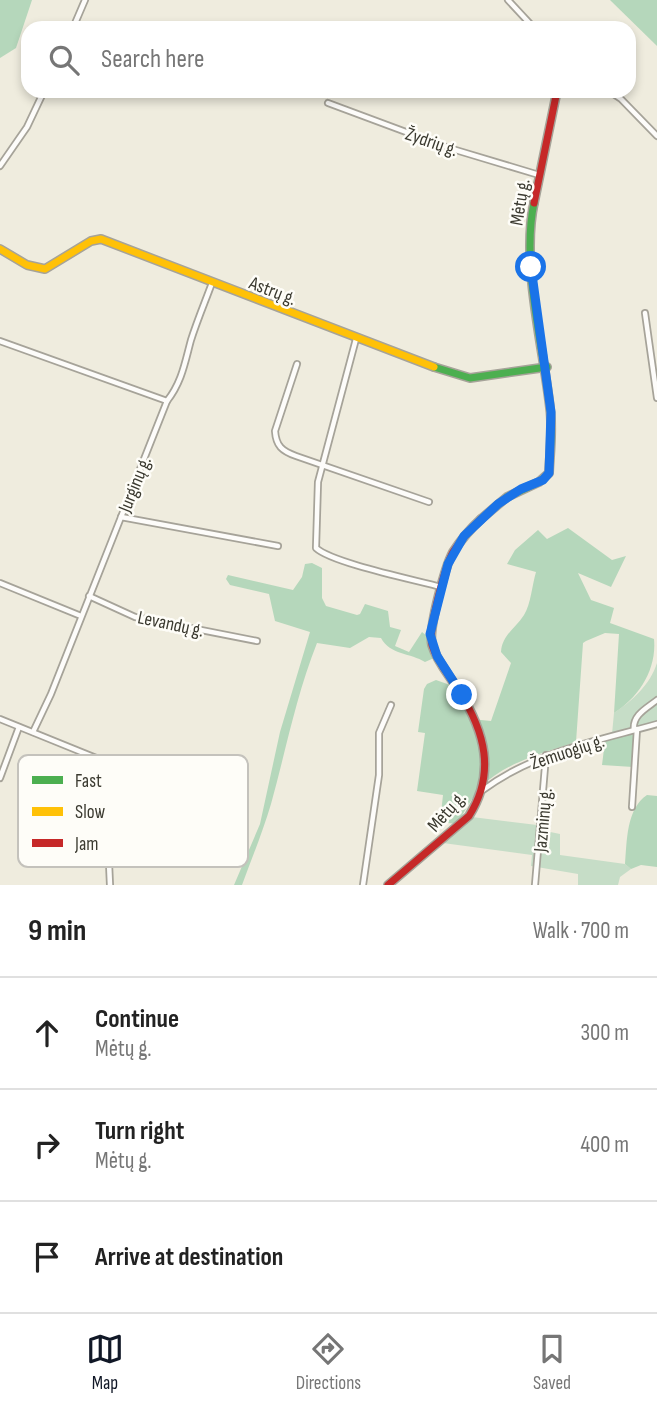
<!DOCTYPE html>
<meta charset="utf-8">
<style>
:root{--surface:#fff;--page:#f6f6f6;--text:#222;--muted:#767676;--line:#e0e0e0;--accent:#111827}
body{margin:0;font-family:"Sofia Sans Condensed",sans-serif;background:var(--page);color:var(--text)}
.stop{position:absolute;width:21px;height:21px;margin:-16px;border:5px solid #1a73e8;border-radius:50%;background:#fff}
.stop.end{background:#1a73e8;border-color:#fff;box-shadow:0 2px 7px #0008}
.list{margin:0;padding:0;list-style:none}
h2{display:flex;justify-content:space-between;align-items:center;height:91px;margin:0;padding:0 28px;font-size:30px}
h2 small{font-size:23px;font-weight:400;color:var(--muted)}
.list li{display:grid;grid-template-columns:46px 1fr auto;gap:21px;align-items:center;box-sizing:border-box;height:112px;padding:0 28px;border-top:2px solid var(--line)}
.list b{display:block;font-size:26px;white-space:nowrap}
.list p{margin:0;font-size:23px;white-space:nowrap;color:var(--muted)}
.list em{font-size:23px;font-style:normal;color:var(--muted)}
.icon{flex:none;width:38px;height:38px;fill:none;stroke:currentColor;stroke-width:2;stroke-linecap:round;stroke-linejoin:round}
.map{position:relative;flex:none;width:657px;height:885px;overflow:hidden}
.search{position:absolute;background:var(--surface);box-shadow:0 4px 10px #0003;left:21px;right:21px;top:21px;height:77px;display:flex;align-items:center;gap:18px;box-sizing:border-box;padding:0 24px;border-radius:21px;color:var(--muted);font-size:26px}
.sheet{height:427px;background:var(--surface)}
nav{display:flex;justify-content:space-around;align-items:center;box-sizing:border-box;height:98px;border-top:2px solid var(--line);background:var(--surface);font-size:19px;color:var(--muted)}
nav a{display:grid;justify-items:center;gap:4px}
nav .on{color:var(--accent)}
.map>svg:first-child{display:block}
.green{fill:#c6ddc7}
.forest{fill:#b5d7bb}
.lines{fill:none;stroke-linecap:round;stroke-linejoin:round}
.street-casing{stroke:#a6a399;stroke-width:8}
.fast-casing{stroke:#a6a399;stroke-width:10}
.slow-casing{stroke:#a6a399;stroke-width:10}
.jam-casing{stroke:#a6a399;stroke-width:10}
.street{stroke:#fdfcfa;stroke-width:4.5}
.fast{stroke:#4caf50;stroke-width:7}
.slow{stroke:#ffc107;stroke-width:7}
.jam{stroke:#c62828;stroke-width:7}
.route{stroke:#1a73e8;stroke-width:9}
.labels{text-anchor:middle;stroke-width:5;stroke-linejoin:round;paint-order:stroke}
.street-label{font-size:19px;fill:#3b3a30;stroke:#fefdf8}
.key{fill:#fefdf8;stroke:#c4c2bc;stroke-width:2}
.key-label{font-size:19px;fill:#3b3a30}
</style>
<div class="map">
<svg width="657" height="885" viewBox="0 0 657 885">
<rect width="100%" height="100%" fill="#efecde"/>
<g class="green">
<path d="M657,663V721L612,734L614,713C632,701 650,685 657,663Z"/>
<path d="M472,817L537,825L536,829L560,834V855L625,864L631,869L620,877L618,885H578V874L531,866L532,855L443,843Z"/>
</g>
<g class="forest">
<path d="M0,0H32L16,48L0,58Z"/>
<path d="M610,0H657V46Z"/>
<path d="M568,528L612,560L626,556L611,587L578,573L591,600L614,608L610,623L654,639C657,670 638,698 614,713L619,634L605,633L586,641L583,643L576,742C543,753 506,762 481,787C471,798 465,813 456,824L440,822L443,795L417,791L425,733L418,732L424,689L427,684L436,680L450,685L471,719L491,721L511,663L501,652C502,635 515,629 524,615C531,604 532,585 536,572L507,564L515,550L538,530L547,539Z"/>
<path d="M312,563L322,568V598L326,606L357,615L360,614L365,604L388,611L390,627L401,630L395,646L409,652L422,632L428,637L434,658L425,662C411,653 390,655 381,638L369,637L350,648L317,643C296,696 286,750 271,804C263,831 252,858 242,885H234L260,824L280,732L310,632L275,621L269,594L230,585L226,579L228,575L293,590L302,577L305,564Z"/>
<path d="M635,733L633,767L602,765L605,741Z"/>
<path d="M647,795L657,796V867L641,865L631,869L625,864C627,842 626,809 647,795Z"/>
</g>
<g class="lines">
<defs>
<g id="street">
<path d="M508,0L534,28"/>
<path d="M73,28L85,0"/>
<path d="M609,91L621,99L657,136"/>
<path d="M328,103L449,148L539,175"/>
<path d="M0,166L27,127L44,91"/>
<path d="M645,313L657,398"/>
<path d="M356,339L318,482L316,548C332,563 416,580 441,587"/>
<path d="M0,341L167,401L51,694L33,732"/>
<path d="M297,364L275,431C276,446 282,451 296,456L429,502"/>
<path d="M167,401C182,382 185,362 191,340C197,321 205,302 212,283"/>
<path d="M121,517L278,546"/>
<path d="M0,583L81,616"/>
<path d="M89,596L135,617L257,641"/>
<path d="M0,719L111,764L108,841L110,885"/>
<path d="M634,730C632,715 647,708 657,700"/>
<path d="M0,778L19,727"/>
<path d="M483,790C534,752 597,741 657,724"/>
<path d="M632,807L637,729"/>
<path d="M363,885L379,775V733L391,705"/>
<path d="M535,885L546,755"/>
</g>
<g id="fast">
<path d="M434,367L470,378L547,367"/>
<path d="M481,519L507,497L539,482L549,473C550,452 553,429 550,408C543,346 521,263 534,203"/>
</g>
<path id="slow" d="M0,249L27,265L45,269L91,241L101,239L434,367"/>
<g id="jam">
<path d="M534,203L557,91"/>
<path d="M388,885L469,816C496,773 485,732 459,691C450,676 437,662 432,645C428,629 445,567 453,552C461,540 470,529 481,519"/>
</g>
</defs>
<use href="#street" class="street-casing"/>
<use href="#fast" class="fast-casing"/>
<use href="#slow" class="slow-casing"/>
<use href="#jam" class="jam-casing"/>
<use href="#street" class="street"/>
<use href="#fast" class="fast"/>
<use href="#slow" class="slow"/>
<use href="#jam" class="jam"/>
</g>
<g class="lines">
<path class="route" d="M462,695L437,656L430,634L448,564L464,536L498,504L521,489L543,480L549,473L551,412L531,267"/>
</g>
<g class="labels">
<g class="street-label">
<text transform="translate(432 141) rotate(19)" y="7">Žydrių g.</text>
<text transform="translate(519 202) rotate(-81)" y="7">Mėtų g.</text>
<text transform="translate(273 290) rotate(21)" y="7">Astrų g.</text>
<text transform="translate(134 484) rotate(-68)" y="7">Jurginų g.</text>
<text transform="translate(171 623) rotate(12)" y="7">Levandų g.</text>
<text transform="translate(567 751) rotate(-18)" y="7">Žemuogių g.</text>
<text transform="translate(446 811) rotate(-48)" y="7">Mėtų g.</text>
<text transform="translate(542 820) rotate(-85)" y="7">Jazminų g.</text>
</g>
</g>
<rect x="18" y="755" width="230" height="112" rx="10" class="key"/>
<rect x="32" y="776" width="31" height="8" fill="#4caf50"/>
<rect x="32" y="807" width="31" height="9" fill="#ffc107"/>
<rect x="32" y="839" width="31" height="8" fill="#c62828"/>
<g class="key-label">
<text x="75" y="787">Fast</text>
<text x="75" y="818">Slow</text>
<text x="75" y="850">Jam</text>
</g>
</svg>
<div class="stop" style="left:531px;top:267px"></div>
<div class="stop end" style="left:462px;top:695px"></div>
<div class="search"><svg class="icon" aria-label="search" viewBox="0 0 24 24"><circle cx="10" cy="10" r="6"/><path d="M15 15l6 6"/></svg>Search here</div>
</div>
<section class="sheet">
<h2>9 min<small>Walk · 700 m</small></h2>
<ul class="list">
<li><svg class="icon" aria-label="ahead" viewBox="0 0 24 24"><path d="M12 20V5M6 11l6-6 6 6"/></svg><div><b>Continue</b><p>Mėtų g.</p></div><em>300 m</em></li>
<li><svg class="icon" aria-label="right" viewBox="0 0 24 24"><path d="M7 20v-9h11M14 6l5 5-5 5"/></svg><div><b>Turn right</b><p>Mėtų g.</p></div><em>400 m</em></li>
<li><svg class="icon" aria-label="arrive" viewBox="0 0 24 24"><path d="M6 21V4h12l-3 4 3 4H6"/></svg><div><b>Arrive at destination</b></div></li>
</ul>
</section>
<nav>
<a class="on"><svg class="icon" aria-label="map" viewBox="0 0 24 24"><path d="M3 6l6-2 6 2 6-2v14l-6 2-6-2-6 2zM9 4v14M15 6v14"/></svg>Map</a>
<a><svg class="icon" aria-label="directions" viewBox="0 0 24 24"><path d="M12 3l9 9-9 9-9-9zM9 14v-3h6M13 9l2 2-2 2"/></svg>Directions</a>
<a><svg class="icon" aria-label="saved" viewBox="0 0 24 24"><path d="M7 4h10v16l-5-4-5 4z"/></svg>Saved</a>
</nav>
